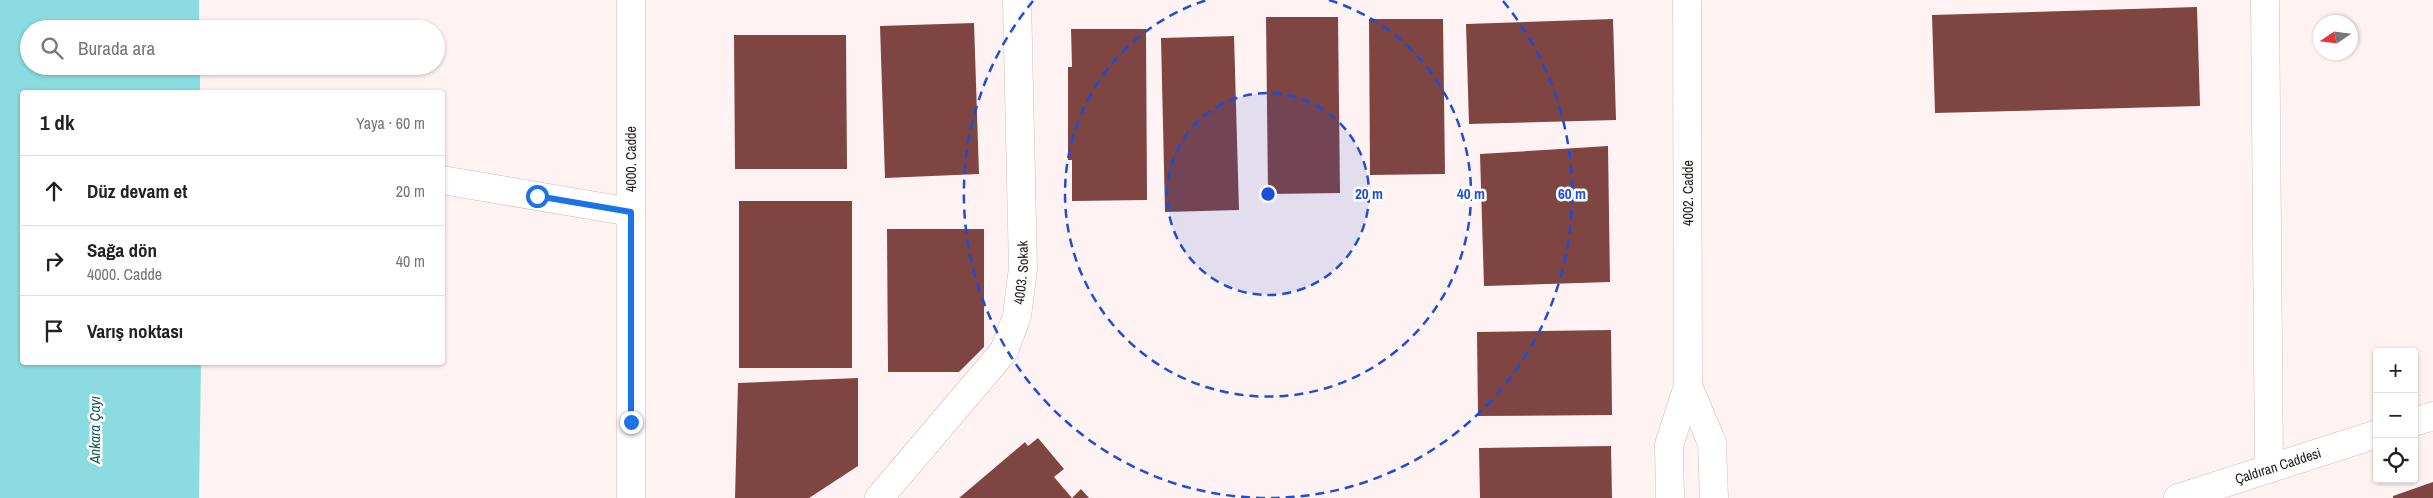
<!DOCTYPE html>
<html lang="tr">
<meta charset="utf-8">
<style>
:root{--surface:#fff;--page:#f2f2f2;--text:#222;--muted:#767676;--line:#e0e0e0}
body{margin:0;font-family:"Archivo Narrow",sans-serif;background:var(--page);color:var(--text)}
.controls{position:absolute;right:15px;bottom:15px;display:grid;overflow:hidden;border-radius:5px;box-shadow:0 1px 4px #0004}
.controls button{width:45px;height:45px;display:grid;place-items:center;padding:0;border:0;border-bottom:1px solid var(--line);background:var(--surface);color:var(--text);font:25px sans-serif}
.compass{position:absolute;left:2313px;top:15px;width:45px;height:45px;border-radius:50%;background:var(--surface);box-shadow:0 1px 4px #0004;rotate:257deg}
.stop{position:absolute;width:15px;height:15px;margin:-11px;border:4px solid #1a73e8;border-radius:50%;background:#fff}
.stop.end{background:#1a73e8;border-color:#fff;box-shadow:0 1px 5px #0008}
.list{margin:0;padding:0;list-style:none}
h2{display:flex;justify-content:space-between;align-items:center;height:65px;margin:0;padding:0 20px;font-size:21px}
h2 small{font-size:16px;font-weight:400;color:var(--muted)}
.list li{display:grid;grid-template-columns:32px 1fr auto;gap:15px;align-items:center;box-sizing:border-box;height:70px;padding:0 20px;border-top:1px solid var(--line)}
.list b{display:block;font-size:19px;white-space:nowrap}
.list p{margin:0;font-size:16px;white-space:nowrap;color:var(--muted)}
.list em{font-size:16px;font-style:normal;color:var(--muted)}
.icon{flex:none;width:28px;height:28px;fill:none;stroke:currentColor;stroke-width:2;stroke-linecap:round;stroke-linejoin:round}
.map{position:relative;flex:none;width:2433px;height:498px;overflow:hidden}
.search{position:absolute;background:var(--surface);box-shadow:0 1px 4px #0004;left:20px;top:20px;width:425px;height:55px;display:flex;align-items:center;gap:12px;box-sizing:border-box;padding:0 18px;border-radius:28px;color:var(--muted);font-size:19px}
.panel{position:absolute;background:var(--surface);box-shadow:0 1px 4px #0004;left:20px;top:90px;width:425px;height:275px;border-radius:5px}
.map>svg:first-child{display:block}
.water{fill:#8bdce0}
.building{fill:#7f4543}
.lines{fill:none;stroke-linecap:round;stroke-linejoin:round}
.minor-casing{stroke:#d4bbb9;stroke-width:29}
.minor{stroke:#fff;stroke-width:28}
.route{stroke:#1a73e8;stroke-width:6}
.ring{fill:none;stroke:#1d4ed8;stroke-width:2.5;stroke-dasharray:9 6}
.labels{text-anchor:middle;stroke-width:5;stroke-linejoin:round;paint-order:stroke}
.street-label{font-size:14px;fill:#221918;stroke:#fff}
.water-label{font-size:15px;font-style:italic;fill:#10575a;stroke:#fff}
.centre{fill:#1d4ed8;stroke:#fff;stroke-width:2.5}
.ring-label{font-size:15px;text-anchor:middle;font-weight:bold;fill:#1d4ed8;stroke:#fff;stroke-width:5;stroke-linejoin:round;paint-order:stroke}
</style>
<div class="map">
<svg width="2433" height="498" viewBox="0 0 2433 498">
<rect width="100%" height="100%" fill="#fef3f2"/>
<path class="water" d="M0,0H199V29H29V66H200V92H22V362L201,363L199,498H0Z"/>
<g class="building">
<path d="M2197,7L2200,106L1935,113L1932,15Z"/>
<path d="M1266,17H1338L1340,193L1268,194Z"/>
<path d="M1369,19H1443L1445,174L1370,175Z"/>
<path d="M1613,19L1616,120L1469,124L1466,24Z"/>
<path d="M974,23L979,174L885,178L880,26Z"/>
<path d="M1071,29H1146L1147,200L1072,201V160H1068V67H1072Z"/>
<path d="M734,35H846L847,169H735Z"/>
<path d="M1234,36L1239,210L1165,212L1161,38Z"/>
<path d="M1608,146L1610,282L1484,286L1480,154Z"/>
<rect x="739" y="201" width="113" height="167"/>
<path d="M887,229H984V347L959,372H888Z"/>
<path d="M1611,330L1612,415L1478,416L1477,332Z"/>
<path d="M858,378V466L809,498H735L738,383Z"/>
<path d="M1038,438L1064,469L1054,477L1072,498L1081,489L1089,498H959L1025,442L1028,446Z"/>
<path d="M1611,446L1612,498H1480L1479,448Z"/>
<path d="M2433,482V498H2393V496Z"/>
</g>
<g class="lines">
<defs>
<g id="minor">
<path d="M631,0V498"/>
<path d="M2265,0L2269,469"/>
<path d="M442,180L631,212"/>
<path d="M1688,386L1712,443L1714,498"/>
<path d="M2414,422L2433,416"/>
<path id="s1" d="M879,498L1004,351L1017,316L1023,268L1017,0"/>
<path d="M1670,498L1669,445L1688,386L1687,0"/>
<path id="s2" d="M2178,498L2377,434"/>
</g>
</defs>
<use href="#minor" class="minor-casing"/>
<use href="#minor" class="minor"/>
</g>
<g class="lines">
<path class="route" d="M537,196L631,212V422"/>
</g>
<circle cx="1268" cy="194" r="101" fill="#1d4ed8" fill-opacity=".12"/>
<g class="ring">
<circle cx="1268" cy="194" r="101"/>
<path d="M1329 0A203 203 0 1 1 1207 0"/>
<path d="M1265 498A304 304 0 0 1 1033 1M1503 1A304 304 0 0 1 1271 498"/>
</g>
<g class="labels">
<g class="street-label">
<text transform="translate(631 159) rotate(-90)" y="5">4000. Cadde</text>
<text transform="translate(1688 193) rotate(-90)" y="5">4002. Cadde</text>
<text dy="5" stroke="none"><textPath href="#s1" startOffset="274">4003. Sokak</textPath></text>
<text dy="5" stroke="none"><textPath href="#s2" startOffset="105">Çaldıran Caddesi</textPath></text>
</g>
<g class="water-label">
<text transform="translate(95 430) rotate(-90)" y="5">Ankara Çayı</text>
</g>
</g>
<circle cx="1268" cy="194" r="8" class="centre"/>
<g class="ring-label">
<text x="1369" y="199">20 m</text>
<text x="1471" y="199">40 m</text>
<text x="1572" y="199">60 m</text>
</g>
</svg>
<div class="controls">
<button>+</button>
<button>−</button>
<button><svg class="icon" aria-label="locate" viewBox="0 0 24 24"><circle cx="12" cy="12" r="6"/><path d="M12 2v4M12 18v4M2 12h4M18 12h4"/></svg></button>
</div>
<svg class="compass" viewBox="-18 -18 36 36"><path d="M0-13l5 13h-10z" fill="#e53935"/><path d="M0 13l5-13h-10z" fill="#767676"/></svg>
<div class="stop" style="left:537px;top:196px"></div>
<div class="stop end" style="left:631px;top:422px"></div>
<div class="search"><svg class="icon" aria-label="search" viewBox="0 0 24 24"><circle cx="10" cy="10" r="6"/><path d="M15 15l6 6"/></svg>Burada ara</div>
<section class="panel">
<h2>1 dk<small>Yaya · 60 m</small></h2>
<ul class="list">
<li><svg class="icon" aria-label="ahead" viewBox="0 0 24 24"><path d="M12 20V5M6 11l6-6 6 6"/></svg><div><b>Düz devam et</b></div><em>20 m</em></li>
<li><svg class="icon" aria-label="right" viewBox="0 0 24 24"><path d="M7 20v-9h11M14 6l5 5-5 5"/></svg><div><b>Sağa dön</b><p>4000. Cadde</p></div><em>40 m</em></li>
<li><svg class="icon" aria-label="arrive" viewBox="0 0 24 24"><path d="M6 21V4h12l-3 4 3 4H6"/></svg><div><b>Varış noktası</b></div></li>
</ul>
</section>
</div>
